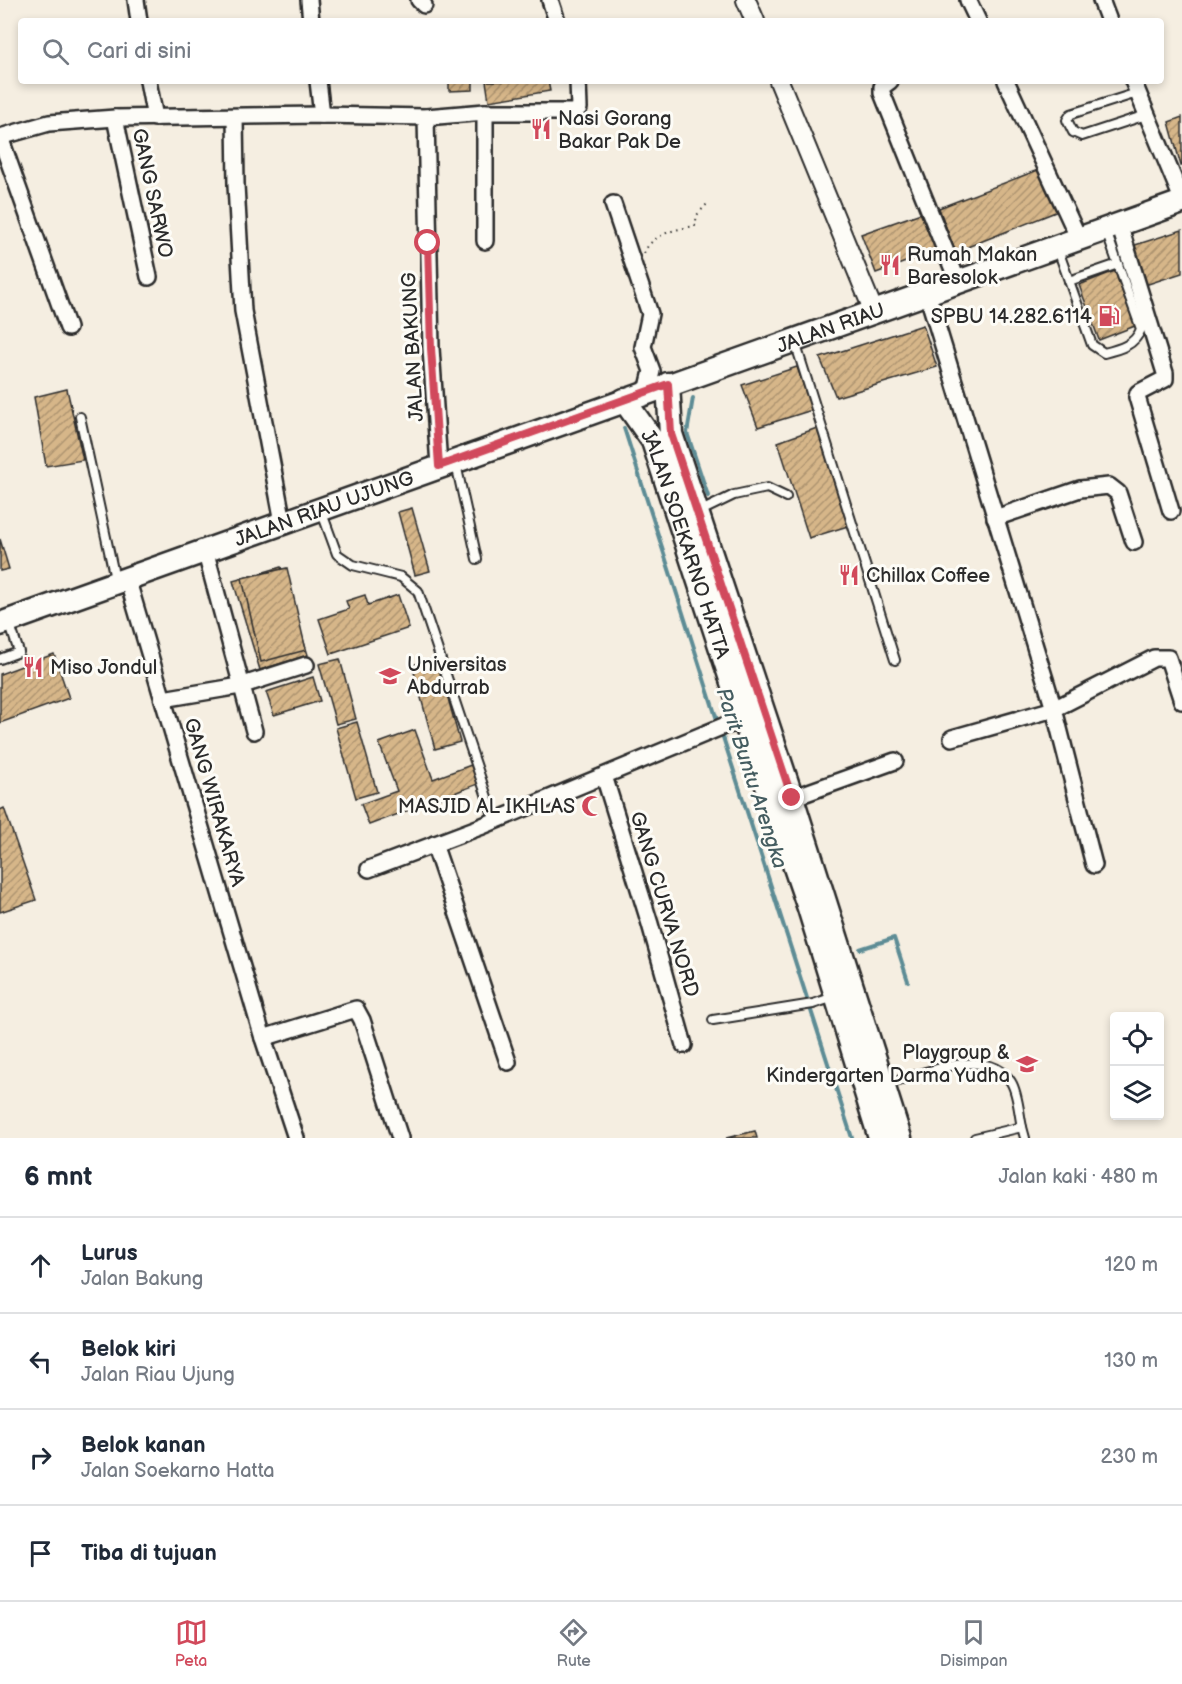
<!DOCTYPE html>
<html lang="id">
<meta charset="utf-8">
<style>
:root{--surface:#fff;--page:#f2f2f3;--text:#1f2937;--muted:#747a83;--line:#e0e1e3;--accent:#d1495b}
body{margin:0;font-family:"Balsamiq Sans",sans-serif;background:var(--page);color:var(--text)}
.controls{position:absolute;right:18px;bottom:18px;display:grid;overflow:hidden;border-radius:6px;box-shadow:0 3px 9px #0003}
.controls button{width:54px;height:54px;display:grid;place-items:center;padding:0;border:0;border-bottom:2px solid var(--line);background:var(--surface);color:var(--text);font:30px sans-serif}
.stop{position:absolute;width:18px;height:18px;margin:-14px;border:4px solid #d1495b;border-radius:50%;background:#fff}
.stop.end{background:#d1495b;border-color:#fff;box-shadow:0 2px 6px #0008}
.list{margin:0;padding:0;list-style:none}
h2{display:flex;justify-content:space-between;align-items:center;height:78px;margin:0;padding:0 24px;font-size:26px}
h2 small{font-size:20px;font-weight:400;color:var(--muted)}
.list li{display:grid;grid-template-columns:39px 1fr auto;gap:18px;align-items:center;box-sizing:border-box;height:96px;padding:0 24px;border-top:2px solid var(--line)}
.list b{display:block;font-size:22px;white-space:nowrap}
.list p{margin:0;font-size:20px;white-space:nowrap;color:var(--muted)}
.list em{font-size:20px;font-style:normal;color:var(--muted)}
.icon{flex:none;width:33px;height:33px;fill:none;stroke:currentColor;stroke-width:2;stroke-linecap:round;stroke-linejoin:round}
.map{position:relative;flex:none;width:1182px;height:1138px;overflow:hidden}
.search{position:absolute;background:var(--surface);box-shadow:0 3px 9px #0003;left:18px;right:18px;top:18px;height:66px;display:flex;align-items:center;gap:15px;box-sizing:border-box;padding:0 21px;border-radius:6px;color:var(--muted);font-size:22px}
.sheet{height:462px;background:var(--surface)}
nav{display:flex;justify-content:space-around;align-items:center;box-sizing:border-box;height:84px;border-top:2px solid var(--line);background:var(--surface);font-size:16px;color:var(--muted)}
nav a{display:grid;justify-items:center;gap:3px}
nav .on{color:var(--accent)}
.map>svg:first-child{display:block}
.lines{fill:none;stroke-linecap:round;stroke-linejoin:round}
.stream{stroke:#5d8c95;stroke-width:4}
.building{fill:url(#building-hatch);stroke:#2b2b2b;stroke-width:1.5}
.service-casing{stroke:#2b2b2b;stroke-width:12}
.minor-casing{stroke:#2b2b2b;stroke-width:20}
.tertiary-casing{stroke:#2b2b2b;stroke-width:22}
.primary-casing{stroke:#2b2b2b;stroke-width:27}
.path{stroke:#2b2b2b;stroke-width:2;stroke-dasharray:1.5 4.5;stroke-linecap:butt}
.service{stroke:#fdfcf7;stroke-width:8}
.minor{stroke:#fdfcf7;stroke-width:15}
.tertiary{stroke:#fdfcf7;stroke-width:18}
.primary{stroke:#fdfcf7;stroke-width:22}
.route{stroke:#d1495b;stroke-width:8}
.labels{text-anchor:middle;stroke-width:6;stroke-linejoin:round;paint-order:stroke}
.poi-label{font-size:20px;fill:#2b2b2b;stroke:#fdfcf7;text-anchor:start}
.street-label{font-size:20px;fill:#2b2b2b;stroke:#fdfcf7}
.water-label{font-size:21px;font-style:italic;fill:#445c60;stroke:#fdfcf7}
</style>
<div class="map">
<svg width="1182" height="1138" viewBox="0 0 1182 1138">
<defs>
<pattern id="building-hatch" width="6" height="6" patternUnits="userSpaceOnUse" patternTransform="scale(1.5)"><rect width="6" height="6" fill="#d6b689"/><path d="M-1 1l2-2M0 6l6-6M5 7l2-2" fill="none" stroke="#ae9470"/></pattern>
</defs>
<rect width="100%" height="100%" fill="#f5eee1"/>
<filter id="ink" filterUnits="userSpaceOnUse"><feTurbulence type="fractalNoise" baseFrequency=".0167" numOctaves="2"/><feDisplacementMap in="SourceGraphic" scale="12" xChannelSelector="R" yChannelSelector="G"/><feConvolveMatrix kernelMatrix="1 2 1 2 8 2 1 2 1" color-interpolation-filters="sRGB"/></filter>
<g filter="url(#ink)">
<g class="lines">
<g class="stream">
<path d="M693,398L687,433L708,496"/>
<path d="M624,428L718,723"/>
<path d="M721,731L852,1138"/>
<path d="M860,949L894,938L908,981"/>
</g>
</g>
<g class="building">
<path d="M449,81H473V90L449,91Z"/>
<path d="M486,81H548L550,91L489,101Z"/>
<path d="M1182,117V166H1181L1169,122Z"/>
<path d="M1038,170L1058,211L955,252L939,208Z"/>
<path d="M921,213L938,250L876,273L861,234Z"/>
<path d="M1182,230V273L1145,285L1132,246Z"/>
<path d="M1115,271L1135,326L1099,340L1079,285Z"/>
<path d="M923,325L937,367L836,397L820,358Z"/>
<path d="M797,367L812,410L758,427L742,385Z"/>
<path d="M67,389L83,460L46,466L34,397Z"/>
<path d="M817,428L848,526L809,538L778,442Z"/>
<path d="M412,508L430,571L415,575L398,512Z"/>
<path d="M0,539L9,569L0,571Z"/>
<path d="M281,567L308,655L260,670L233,581Z"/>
<path d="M287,568L306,650L261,662L242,578Z"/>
<path d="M365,595L368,605L398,595L409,628L331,654L319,619L349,609L346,601Z"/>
<path d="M54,654L69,698L0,723V674Z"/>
<path d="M437,658L460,742L435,749L412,665Z"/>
<path d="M340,659L356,719L336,724L319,664Z"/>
<path d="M313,677L320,701L274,715L266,692Z"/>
<path d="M357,722L377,792L356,798L336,728Z"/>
<path d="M415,730L433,779L471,765L478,784L369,825L361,804L397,791L379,743Z"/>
<path d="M4,808L36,900L0,912V810Z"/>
<path d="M755,1131L757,1138H726Z"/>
</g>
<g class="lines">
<defs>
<g id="service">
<path d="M1137,93L1071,114L1067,120L1073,132L1082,136L1146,115"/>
<path d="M1058,250L1092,345L1104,353C1120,349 1135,345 1141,329L1106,231"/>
<path d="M1069,281L1118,264"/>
<path d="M795,342L895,660"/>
<path d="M80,417L115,579"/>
<path d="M456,464L477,559"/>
<path d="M699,512L734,495L767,488L786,497"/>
<path d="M322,513L337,554L353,565L401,577L418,591L495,821"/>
<path d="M0,659L19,652L9,622"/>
<path d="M713,1020L813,1004L834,997"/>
<path d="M886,1085C918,1075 987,1044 1011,1082C1018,1093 1019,1114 1022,1127"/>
<path d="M975,1138L1022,1127L1025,1138"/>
</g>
<g id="minor">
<path d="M136,0L139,21"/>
<path d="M309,0L311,21"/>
<path d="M419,0L424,5"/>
<path d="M550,0L557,21"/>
<path d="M968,0L978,21"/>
<path d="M1101,0L1109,21"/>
<path d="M148,81L155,118"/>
<path d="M318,81L322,115"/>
<path d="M890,81L882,87V93L958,282"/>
<path d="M1006,81L1079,239"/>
<path d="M1133,81L1182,199"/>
<path d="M485,112V241"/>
<path d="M235,117L236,185L243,311L283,522"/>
<path d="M426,117L431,348L439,466"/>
<path d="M115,118L149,277"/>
<path d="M0,137L49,123L115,118L322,115L426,117L485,112H573L579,108L578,81"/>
<path d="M0,137L68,328"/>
<path d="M613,204L650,314L643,347L652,371L647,392"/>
<path d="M1119,224L1165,373V379L1138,393L1137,397L1171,511"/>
<path d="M927,293L1054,709L1094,865"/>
<path d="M995,518L1080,489L1109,486L1118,493L1134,542"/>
<path d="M205,550L254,731"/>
<path d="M127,578L263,1038L296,1138"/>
<path d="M163,699L240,686L306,665"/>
<path d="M952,738L1054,709L1154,658H1168L1182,701"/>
<path d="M604,776L650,924L684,1045"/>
<path d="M792,798L895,761"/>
<path d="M434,844L508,1062"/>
<path d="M369,869L480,827L726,725L745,722"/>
<path d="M263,1038L356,1009L362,1020L400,1138"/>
</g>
<g id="tertiary">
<path d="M746,0L755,21"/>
<path d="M779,81L874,312"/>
</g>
<g id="primary">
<path d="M668,384L671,434L792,798L900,1138"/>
<path id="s1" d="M624,400L653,441L745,722L809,908L880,1138"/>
<path id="s2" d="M0,624L1182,202"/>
</g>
</defs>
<use href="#service" class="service-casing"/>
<use href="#minor" class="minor-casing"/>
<use href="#tertiary" class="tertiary-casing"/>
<use href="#primary" class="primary-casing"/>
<path class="path" d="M644,253C652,234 676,229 695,226L697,215L707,204"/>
<use href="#service" class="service"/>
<use href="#minor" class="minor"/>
<use href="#tertiary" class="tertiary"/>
<use href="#primary" class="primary"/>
</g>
</g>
<g class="lines" filter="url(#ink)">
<path class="route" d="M428,243L431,348L439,466L668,384L671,434L792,798"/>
</g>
<defs>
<symbol id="restaurant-bare" viewBox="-9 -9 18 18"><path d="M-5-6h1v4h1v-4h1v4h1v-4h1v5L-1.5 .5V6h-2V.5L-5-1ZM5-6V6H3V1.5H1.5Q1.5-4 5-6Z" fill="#d1495b" stroke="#fdfcf7" stroke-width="2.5" paint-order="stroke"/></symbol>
<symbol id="fuel-bare" viewBox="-9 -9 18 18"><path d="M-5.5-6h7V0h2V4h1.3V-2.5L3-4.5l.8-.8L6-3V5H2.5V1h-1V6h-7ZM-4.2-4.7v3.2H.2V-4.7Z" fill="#d1495b" stroke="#fdfcf7" stroke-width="2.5" paint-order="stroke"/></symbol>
<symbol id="university-bare" viewBox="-9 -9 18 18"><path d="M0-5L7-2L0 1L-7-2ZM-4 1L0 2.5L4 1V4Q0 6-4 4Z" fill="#d1495b" stroke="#fdfcf7" stroke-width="2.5" paint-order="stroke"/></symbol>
<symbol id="mosque-bare" viewBox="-9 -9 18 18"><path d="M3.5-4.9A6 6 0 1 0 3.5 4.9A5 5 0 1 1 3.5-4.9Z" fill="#d1495b" stroke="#fdfcf7" stroke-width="2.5" paint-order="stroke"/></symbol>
<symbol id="school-bare" viewBox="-9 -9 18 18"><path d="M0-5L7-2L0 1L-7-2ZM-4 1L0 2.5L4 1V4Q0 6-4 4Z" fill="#d1495b" stroke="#fdfcf7" stroke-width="2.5" paint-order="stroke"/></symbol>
</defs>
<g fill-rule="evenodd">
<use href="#restaurant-bare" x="526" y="114" width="30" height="30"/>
<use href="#restaurant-bare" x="875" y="250" width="30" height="30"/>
<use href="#fuel-bare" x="1094" y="301" width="30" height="30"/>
<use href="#restaurant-bare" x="834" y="560" width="30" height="30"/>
<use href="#restaurant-bare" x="18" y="652" width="30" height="30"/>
<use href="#university-bare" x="375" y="661" width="30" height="30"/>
<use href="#mosque-bare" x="577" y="791" width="30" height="30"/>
<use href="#school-bare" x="1012" y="1049" width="30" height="30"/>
</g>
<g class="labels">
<g class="poi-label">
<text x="558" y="125">Nasi Gorang<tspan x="558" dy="23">Bakar Pak De</tspan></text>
<text x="907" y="261">Rumah Makan<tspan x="907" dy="23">Baresolok</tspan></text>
<text x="1092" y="323" text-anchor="end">SPBU 14.282.6114</text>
<text x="866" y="582">Chillax Coffee</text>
<text x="407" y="671">Universitas<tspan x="407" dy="23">Abdurrab</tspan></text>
<text x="50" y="674">Miso Jondul</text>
<text x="575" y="813" text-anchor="end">MASJID AL IKHLAS</text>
<text x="1010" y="1059" text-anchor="end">Playgroup &amp;<tspan x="1010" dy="23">Kindergarten Darma Yudha</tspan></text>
</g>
<g class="street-label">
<text transform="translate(153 193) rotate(78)" y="7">GANG SARWO</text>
<text dy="7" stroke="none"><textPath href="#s2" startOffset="882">JALAN RIAU</textPath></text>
<text transform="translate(412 347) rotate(-93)" y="7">JALAN BAKUNG</text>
<text dy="7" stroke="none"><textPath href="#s2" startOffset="344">JALAN RIAU UJUNG</textPath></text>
<text dy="7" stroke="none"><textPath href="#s1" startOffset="158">JALAN SOEKARNO HATTA</textPath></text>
<text transform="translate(215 802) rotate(74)" y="7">GANG WIRAKARYA</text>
<text transform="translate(665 904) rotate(73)" y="7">GANG CURVA NORD</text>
</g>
<g class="water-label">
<text transform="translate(752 778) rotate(72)" y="7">Parit Buntu Arengka</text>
</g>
</g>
</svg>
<div class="controls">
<button><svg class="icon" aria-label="locate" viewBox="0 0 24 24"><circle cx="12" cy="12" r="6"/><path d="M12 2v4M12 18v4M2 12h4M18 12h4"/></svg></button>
<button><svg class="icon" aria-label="layers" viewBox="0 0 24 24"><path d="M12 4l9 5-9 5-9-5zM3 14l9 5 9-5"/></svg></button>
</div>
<div class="stop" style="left:428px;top:243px"></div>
<div class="stop end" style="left:792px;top:798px"></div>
<div class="search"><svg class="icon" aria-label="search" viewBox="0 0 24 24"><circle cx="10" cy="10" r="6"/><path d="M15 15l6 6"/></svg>Cari di sini</div>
</div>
<section class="sheet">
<h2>6 mnt<small>Jalan kaki · 480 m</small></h2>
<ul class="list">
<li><svg class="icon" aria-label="ahead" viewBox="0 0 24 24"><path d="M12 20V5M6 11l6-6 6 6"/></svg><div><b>Lurus</b><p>Jalan Bakung</p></div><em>120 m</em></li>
<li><svg class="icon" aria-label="left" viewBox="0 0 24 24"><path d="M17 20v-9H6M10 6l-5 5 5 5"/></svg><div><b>Belok kiri</b><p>Jalan Riau Ujung</p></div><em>130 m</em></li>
<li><svg class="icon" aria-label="right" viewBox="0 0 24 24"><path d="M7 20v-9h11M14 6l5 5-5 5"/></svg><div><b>Belok kanan</b><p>Jalan Soekarno Hatta</p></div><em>230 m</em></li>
<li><svg class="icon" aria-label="arrive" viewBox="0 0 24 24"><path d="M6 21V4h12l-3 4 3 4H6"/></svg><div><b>Tiba di tujuan</b></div></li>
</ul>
</section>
<nav>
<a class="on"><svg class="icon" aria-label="map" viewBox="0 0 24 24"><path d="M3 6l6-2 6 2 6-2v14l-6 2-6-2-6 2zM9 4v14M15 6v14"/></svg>Peta</a>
<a><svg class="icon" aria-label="directions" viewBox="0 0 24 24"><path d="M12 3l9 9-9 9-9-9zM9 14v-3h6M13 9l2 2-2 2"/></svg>Rute</a>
<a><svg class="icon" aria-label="saved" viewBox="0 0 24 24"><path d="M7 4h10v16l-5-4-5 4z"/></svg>Disimpan</a>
</nav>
